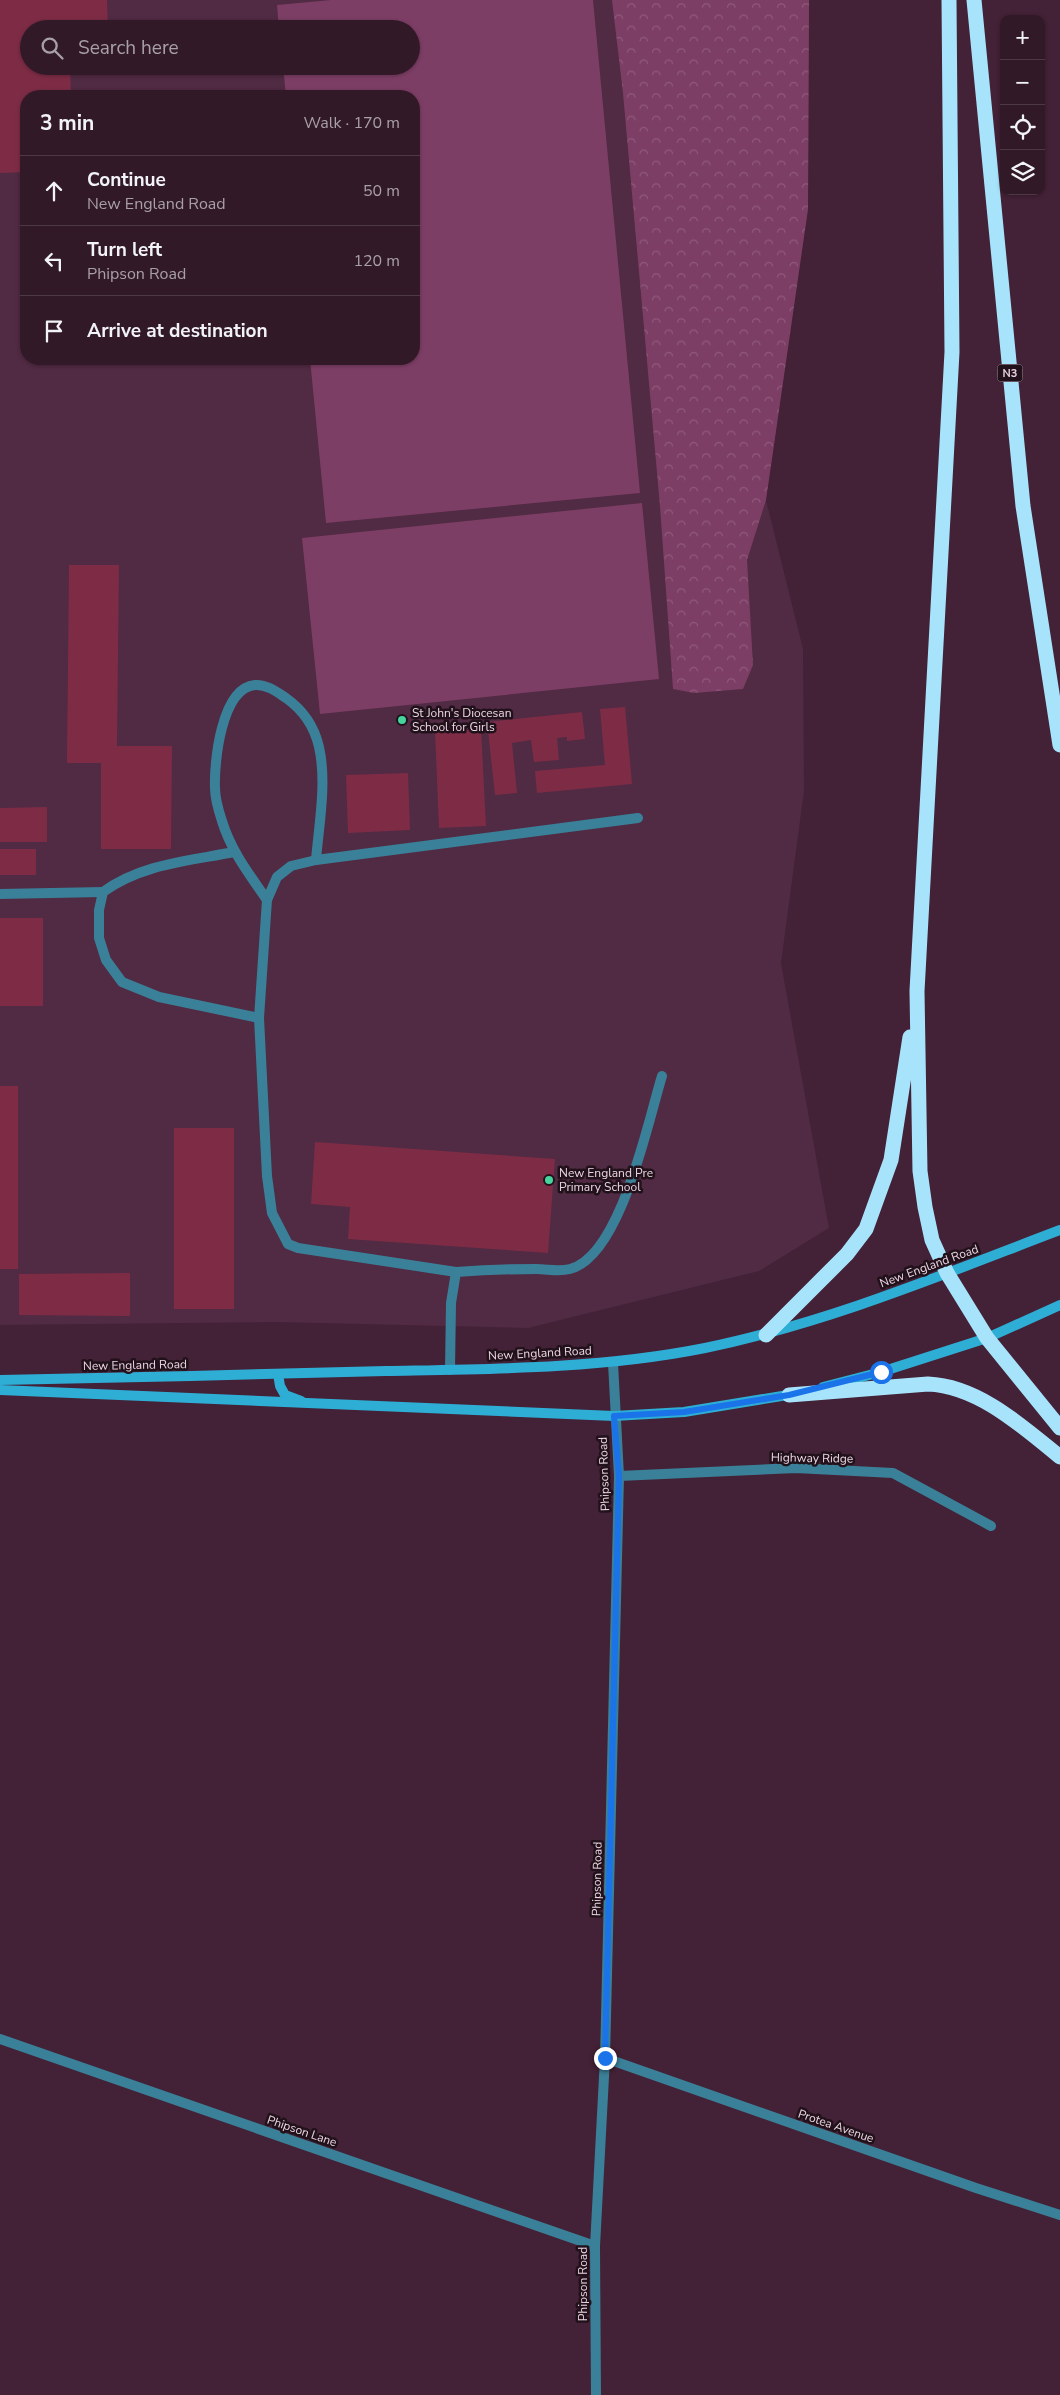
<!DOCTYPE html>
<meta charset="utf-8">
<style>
:root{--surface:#321928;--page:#3a2230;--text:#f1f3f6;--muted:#a8a0a8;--line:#4d3845}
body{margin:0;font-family:"Nunito Sans",sans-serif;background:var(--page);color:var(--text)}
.controls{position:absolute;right:15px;top:15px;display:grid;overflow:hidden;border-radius:10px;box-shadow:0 1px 4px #0004}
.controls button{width:45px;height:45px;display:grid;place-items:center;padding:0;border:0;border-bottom:1px solid var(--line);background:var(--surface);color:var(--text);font:25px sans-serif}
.stop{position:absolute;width:15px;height:15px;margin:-11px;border:4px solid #1a73e8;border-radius:50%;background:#fff}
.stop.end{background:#1a73e8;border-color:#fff;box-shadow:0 1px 5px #0008}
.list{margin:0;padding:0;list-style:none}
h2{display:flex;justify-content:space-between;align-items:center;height:65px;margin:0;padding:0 20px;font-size:21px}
h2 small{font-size:16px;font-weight:400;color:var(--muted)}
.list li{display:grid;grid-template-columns:32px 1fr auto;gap:15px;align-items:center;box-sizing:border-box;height:70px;padding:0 20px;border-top:1px solid var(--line)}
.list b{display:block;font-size:19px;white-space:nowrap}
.list p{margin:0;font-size:16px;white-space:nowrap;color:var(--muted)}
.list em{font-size:16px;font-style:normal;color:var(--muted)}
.icon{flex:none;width:28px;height:28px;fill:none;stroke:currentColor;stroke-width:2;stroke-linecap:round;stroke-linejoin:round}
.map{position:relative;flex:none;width:1060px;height:2395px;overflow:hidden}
.search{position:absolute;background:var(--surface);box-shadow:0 1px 4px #0004;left:20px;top:20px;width:400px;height:55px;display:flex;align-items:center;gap:12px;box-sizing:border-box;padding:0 18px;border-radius:28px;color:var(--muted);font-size:19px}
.panel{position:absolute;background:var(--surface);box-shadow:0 1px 4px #0004;left:20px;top:90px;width:400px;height:275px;border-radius:20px}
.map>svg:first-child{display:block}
.built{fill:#512a43;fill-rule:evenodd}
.forest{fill:url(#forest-crowns)}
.pitch{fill:#7d3e65}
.building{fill:#7e2c46}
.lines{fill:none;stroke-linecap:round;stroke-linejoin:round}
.lane{stroke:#3a8098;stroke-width:10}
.street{stroke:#3a8098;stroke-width:10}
.secondary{stroke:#2eadd5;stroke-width:10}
.highway{stroke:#a7e4fc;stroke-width:15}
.route{stroke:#1a73e8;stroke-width:6}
.poi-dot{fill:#46d49e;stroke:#20111a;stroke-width:2}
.labels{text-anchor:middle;stroke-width:5;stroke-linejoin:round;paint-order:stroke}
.shield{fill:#20111a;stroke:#af9aa6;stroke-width:1}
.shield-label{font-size:11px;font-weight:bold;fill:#ecd5e2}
.poi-label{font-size:12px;fill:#ecd5e2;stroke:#20111a;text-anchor:start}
.street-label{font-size:12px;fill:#ecd5e2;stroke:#20111a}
</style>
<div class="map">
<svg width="1060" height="2395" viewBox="0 0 1060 2395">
<defs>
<pattern id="forest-crowns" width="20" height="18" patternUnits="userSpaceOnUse" patternTransform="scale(1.25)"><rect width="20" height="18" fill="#7d3e65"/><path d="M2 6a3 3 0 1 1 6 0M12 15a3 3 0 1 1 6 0" fill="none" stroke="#90597b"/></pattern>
</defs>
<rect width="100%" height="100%" fill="#432136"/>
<path class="built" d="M0,0H809L808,209L766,500L803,649L804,791L781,963L829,1228L759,1271L528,1328L274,1322L0,1325ZM29,29H411V66H29ZM26,96H414V359H26Z"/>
<path class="forest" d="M612,0H809L808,209L766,500L747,560L753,665L743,689L694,693L673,689L660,506L623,93Z"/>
<g class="pitch">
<path d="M331,0H593L640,493L326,523L310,359H414V96H286L283,66H411V29H279L277,5Z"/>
<path d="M642,503L659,679L320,714L302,538Z"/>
</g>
<g class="building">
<path d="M0,0H107L108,29H29V66H70L71,96H26V172L0,173Z"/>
<path d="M69,565H119L117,746H172L171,849H101V763H67Z"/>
<path d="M625,707L632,784L537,793L535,771L605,765L600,709Z"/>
<path d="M582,712L585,739L567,741V737L557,738L559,760L534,762L531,740L512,743L517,793L495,795L487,722Z"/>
<path d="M481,729L486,826L439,828L435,731Z"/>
<path d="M408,773L410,830L348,833L346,775Z"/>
<path d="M47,807V842H0V808Z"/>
<rect x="0" y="849" width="36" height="26"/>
<rect x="0" y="918" width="43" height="88"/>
<rect x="0" y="1086" width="18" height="183"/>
<rect x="174" y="1128" width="60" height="181"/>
<path d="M315,1142L555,1159L548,1253L348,1239L350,1207L311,1204Z"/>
<path d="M130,1273V1316L19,1315V1274Z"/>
</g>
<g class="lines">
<g class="lane">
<path d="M234,852C189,861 141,864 103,892L99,910V938L106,960L122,982L159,997L259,1018"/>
<path d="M0,894L103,892"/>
<path d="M267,900C250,875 231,851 222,821C219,812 215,798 215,788C214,763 221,688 255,685C266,684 277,692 286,698C303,710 314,725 319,747C327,782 319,824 316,860"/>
<path d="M456,1272L298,1248L288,1244L272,1213L267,1176L259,1018L267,900L277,877L291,866L316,860L638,818"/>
<path d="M450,1370L451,1303L456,1272C483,1270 510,1269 536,1269C548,1269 558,1272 570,1269C621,1256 648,1121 662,1076"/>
</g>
<g class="street">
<path d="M619,1476L796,1468L893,1473L991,1526"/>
<path d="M0,2039L595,2246"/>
<path d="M605,2058L976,2188L1060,2215"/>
<path d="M596,2395L595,2246L605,2058L619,1476L613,1363"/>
</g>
<g class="secondary">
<path d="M278,1374L280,1386L285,1395L301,1401"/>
<path d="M0,1380C129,1377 257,1375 386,1371C492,1369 600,1369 705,1348C827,1323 944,1274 1060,1230"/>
<path d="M823,1387L881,1372L987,1338L1060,1305"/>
<path d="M0,1390L614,1416L684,1412L794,1394"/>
</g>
<g class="highway">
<path d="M949,0L952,352L917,991L920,1171L925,1207L932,1240L947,1273L987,1338L1060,1428"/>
<path d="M974,0L1023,506L1060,745"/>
<path d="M766,1335L847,1254L866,1229L891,1160L910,1037"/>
<path d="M789,1395L928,1384C978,1386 1022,1426 1060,1457"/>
</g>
</g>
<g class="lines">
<path class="route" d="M605,2058L619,1476L614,1416L684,1412L789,1395L881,1372"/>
</g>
<g class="poi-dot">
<circle cx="402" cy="720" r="5"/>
<circle cx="549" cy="1180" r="5"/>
</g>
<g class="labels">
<rect class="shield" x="997.5" y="364.5" width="25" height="17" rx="4"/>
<g class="shield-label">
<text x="1010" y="377">N3</text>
</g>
<g class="poi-label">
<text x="412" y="717">St John's Diocesan<tspan x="412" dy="14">School for Girls</tspan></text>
<text x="559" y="1177">New England Pre<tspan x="559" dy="14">Primary School</tspan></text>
</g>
<g class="street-label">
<text transform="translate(929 1266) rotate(-20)" y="4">New England Road</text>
<text transform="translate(540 1353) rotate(-3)" y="4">New England Road</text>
<text transform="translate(135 1365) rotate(-1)" y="4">New England Road</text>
<text transform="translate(812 1458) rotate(1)" y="4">Highway Ridge</text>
<text transform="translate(604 1474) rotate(-92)" y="4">Phipson Road</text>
<text transform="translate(597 1879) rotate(-89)" y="4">Phipson Road</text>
<text transform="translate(836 2126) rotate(19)" y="4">Protea Avenue</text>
<text transform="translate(302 2131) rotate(19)" y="4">Phipson Lane</text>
<text transform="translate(583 2284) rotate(-90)" y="4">Phipson Road</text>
</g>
</g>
</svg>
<div class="controls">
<button>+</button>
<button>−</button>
<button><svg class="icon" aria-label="locate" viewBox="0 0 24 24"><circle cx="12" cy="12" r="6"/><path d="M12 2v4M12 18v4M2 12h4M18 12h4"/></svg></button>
<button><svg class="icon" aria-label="layers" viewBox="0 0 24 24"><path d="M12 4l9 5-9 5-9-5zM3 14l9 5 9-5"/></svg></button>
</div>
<div class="stop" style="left:881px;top:1372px"></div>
<div class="stop end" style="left:605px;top:2058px"></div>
<div class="search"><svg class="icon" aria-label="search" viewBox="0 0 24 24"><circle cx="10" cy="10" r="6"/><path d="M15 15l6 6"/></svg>Search here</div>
<section class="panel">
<h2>3 min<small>Walk · 170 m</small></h2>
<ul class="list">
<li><svg class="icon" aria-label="ahead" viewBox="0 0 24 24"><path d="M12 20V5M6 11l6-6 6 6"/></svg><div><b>Continue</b><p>New England Road</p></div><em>50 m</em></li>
<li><svg class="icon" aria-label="left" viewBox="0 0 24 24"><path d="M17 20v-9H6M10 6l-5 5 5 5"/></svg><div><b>Turn left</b><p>Phipson Road</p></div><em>120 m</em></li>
<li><svg class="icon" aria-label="arrive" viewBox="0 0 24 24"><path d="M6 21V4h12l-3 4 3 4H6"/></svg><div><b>Arrive at destination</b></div></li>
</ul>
</section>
</div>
